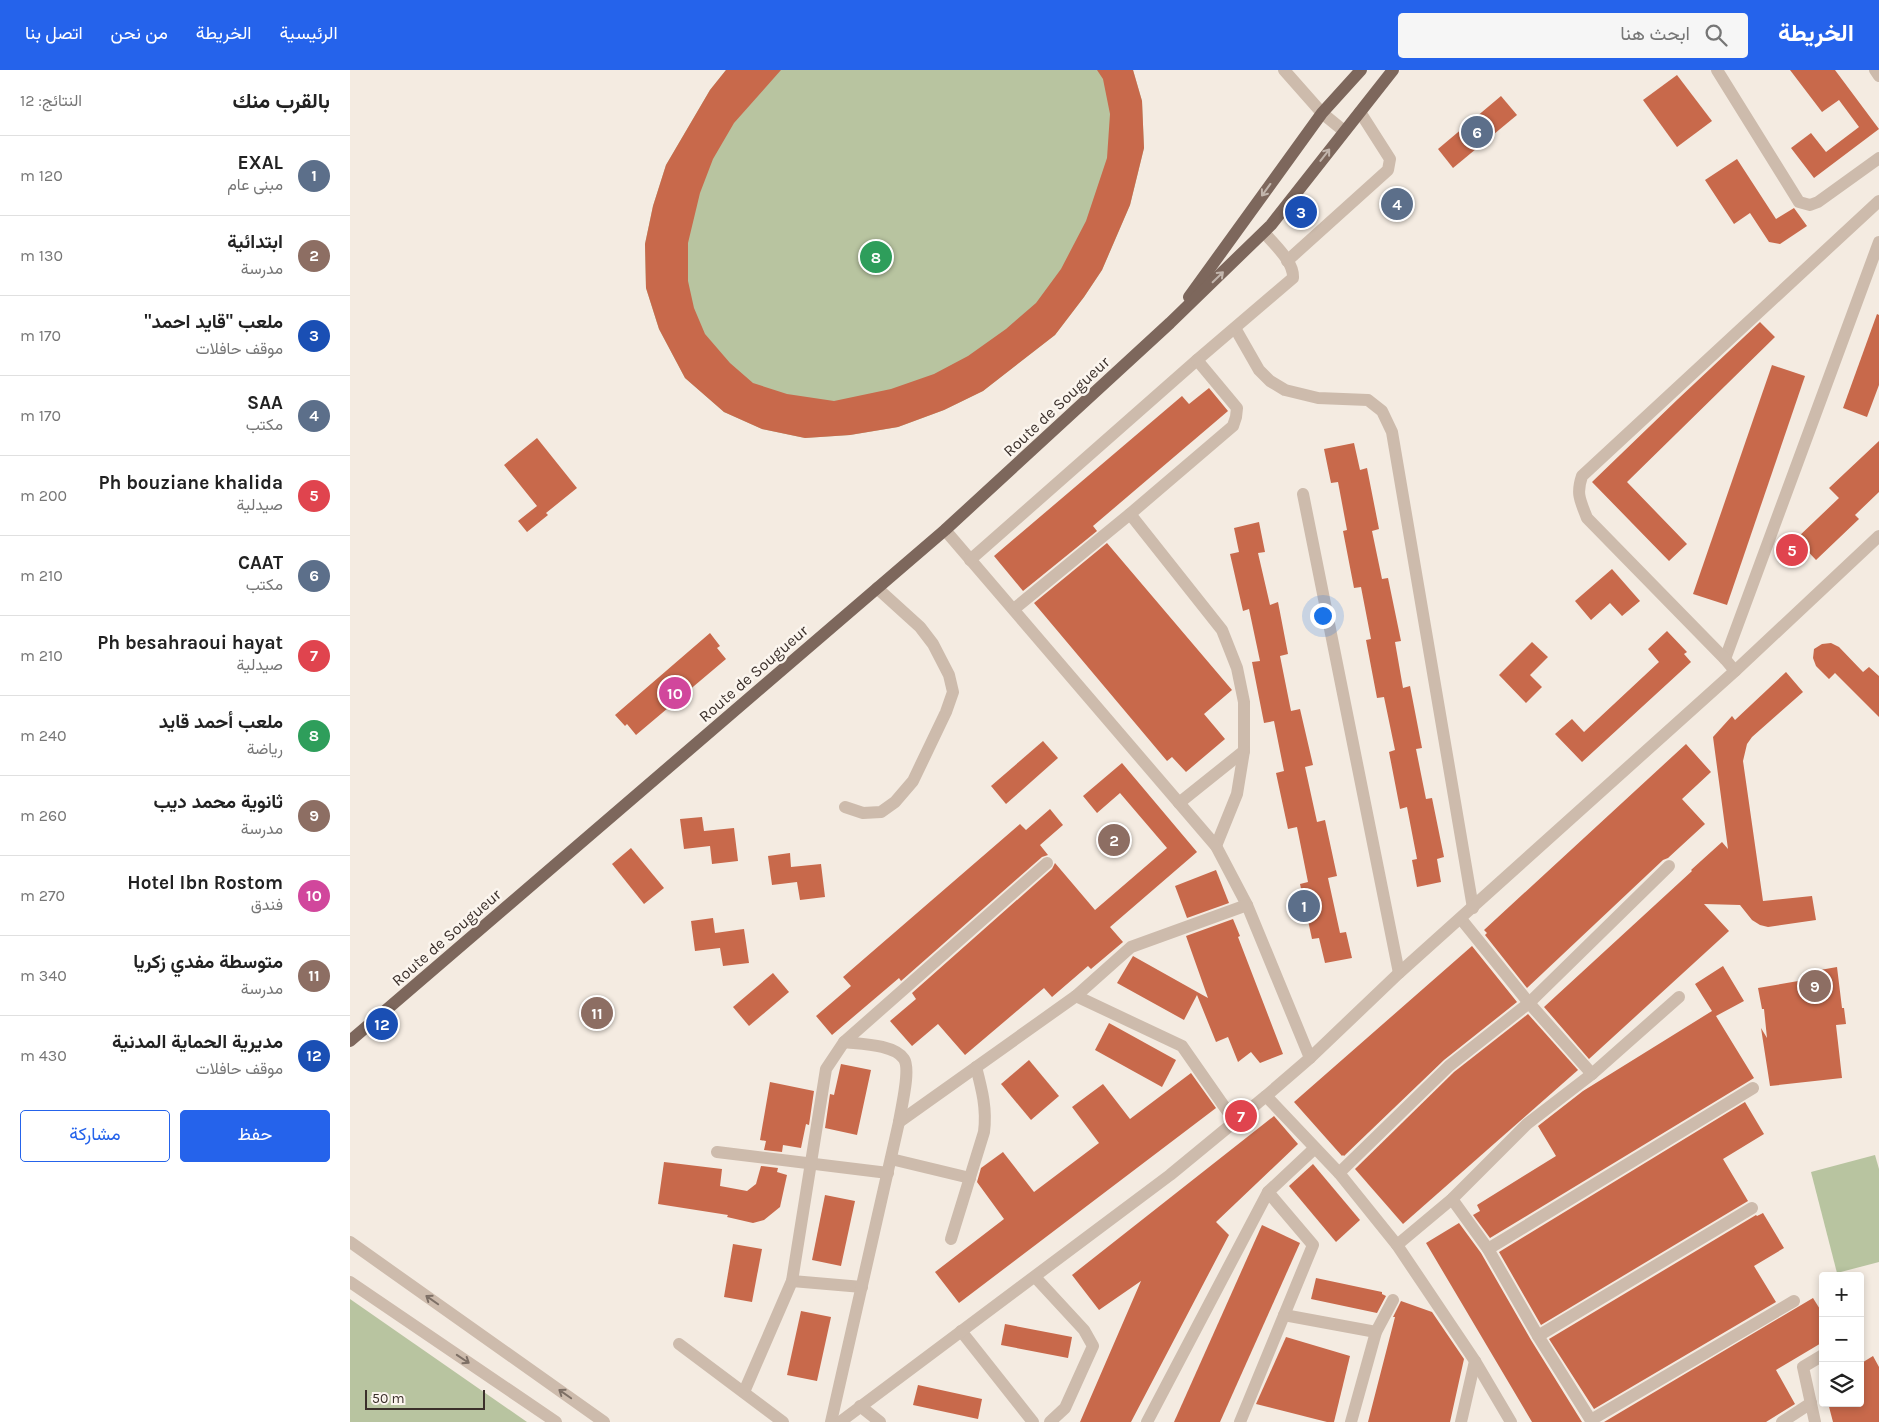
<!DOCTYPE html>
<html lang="ar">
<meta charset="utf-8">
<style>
:root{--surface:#fff;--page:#f6f6f6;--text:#222;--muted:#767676;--line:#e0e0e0;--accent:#2563eb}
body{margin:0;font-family:Karla,Vazirmatn,sans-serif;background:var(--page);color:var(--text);direction:rtl}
.controls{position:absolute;right:15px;bottom:15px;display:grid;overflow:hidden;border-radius:5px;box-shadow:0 2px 8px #0003}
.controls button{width:45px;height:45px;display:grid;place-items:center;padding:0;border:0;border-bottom:1px solid var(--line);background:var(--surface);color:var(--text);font:25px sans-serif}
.scale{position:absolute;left:15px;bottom:12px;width:120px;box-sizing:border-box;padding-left:5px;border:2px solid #3b302b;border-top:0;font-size:14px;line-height:18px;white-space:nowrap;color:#3b302b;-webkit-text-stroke:4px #fbf5ee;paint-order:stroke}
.you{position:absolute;left:972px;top:545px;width:18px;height:18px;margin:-12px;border:4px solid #fff;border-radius:50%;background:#1a73e8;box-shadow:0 0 0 8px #1a73e833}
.badge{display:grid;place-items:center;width:32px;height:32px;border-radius:50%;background:var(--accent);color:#fff;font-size:16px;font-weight:700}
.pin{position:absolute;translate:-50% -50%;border:2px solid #fff;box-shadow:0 1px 5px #0006}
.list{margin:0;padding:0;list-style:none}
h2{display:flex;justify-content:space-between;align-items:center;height:65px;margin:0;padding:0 20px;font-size:21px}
h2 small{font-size:16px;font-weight:400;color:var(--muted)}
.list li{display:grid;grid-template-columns:32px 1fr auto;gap:15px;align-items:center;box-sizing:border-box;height:80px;padding:0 20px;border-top:1px solid var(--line)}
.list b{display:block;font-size:19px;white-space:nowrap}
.list p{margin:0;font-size:16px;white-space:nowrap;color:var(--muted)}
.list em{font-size:16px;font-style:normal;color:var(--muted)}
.actions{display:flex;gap:10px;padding:15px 20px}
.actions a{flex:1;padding:11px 0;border:1px solid var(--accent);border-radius:5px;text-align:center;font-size:18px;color:var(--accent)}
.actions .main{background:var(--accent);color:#fff}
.icon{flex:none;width:28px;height:28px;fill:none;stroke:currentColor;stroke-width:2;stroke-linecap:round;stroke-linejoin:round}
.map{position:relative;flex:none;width:1529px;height:1352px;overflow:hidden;direction:ltr}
header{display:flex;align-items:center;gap:30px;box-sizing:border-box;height:70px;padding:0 25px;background:var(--accent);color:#fff}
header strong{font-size:24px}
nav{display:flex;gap:28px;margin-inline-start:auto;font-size:18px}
.search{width:350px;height:45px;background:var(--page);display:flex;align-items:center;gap:12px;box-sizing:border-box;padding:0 18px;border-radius:5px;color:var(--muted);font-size:19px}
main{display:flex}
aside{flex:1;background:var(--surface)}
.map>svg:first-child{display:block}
.green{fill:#b8c4a0}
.building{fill:#c8694b}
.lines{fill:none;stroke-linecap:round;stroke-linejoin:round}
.minor{stroke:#cdbbac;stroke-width:12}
.major{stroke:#7d675c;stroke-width:12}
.oneway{stroke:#c2b5ac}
.oneway2{stroke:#7d6f65}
.labels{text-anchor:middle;stroke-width:5;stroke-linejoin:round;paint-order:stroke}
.street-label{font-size:16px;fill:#3b302b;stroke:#fbf5ee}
</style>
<header>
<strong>الخريطة</strong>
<div class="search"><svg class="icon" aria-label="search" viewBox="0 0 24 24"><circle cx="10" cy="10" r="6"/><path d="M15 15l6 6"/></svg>ابحث هنا</div>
<nav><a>الرئيسية</a><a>الخريطة</a><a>من نحن</a><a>اتصل بنا</a></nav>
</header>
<main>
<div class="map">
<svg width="1529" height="1352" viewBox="0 0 1529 1352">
<rect width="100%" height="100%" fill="#f4ebe1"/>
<g class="green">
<path d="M376,0H783L792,31L794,78L780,135L752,200L734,227L705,265L633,321L594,340L548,357L500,365L455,368L412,359L374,342L335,308L309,259L296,218L295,174L303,136L316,95L360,20Z"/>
<path d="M1525,1085L1529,1099V1192L1487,1203L1461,1102Z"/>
<path d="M0,1229L177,1352H0Z"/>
</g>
<g class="building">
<path d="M376,0H431L384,53L363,89L350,123L338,173V211L344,238L355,264L380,293L403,313L437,324L484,331L541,319L584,304L618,286L656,259L686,233L711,199L736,151L757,88L760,44L753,9L747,0H783L792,31L794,78L780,135L752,200L734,227L705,265L633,321L594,340L548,357L500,365L455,368L412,359L374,342L335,308L309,259L296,218L295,174L303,136L316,95L360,20Z"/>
<path d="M1440,0H1485L1529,59L1464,108L1441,78L1461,63L1476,82L1509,57L1489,30L1472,42Z"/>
<path d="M1327,5L1362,51L1327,77L1293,30Z"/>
<path d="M1151,26L1167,45L1103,98L1088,79Z"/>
<path d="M1387,89L1426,149L1444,138L1457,156L1430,174L1419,172L1400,143L1384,154L1355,110Z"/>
<path d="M1527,244L1529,245V315L1517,347L1493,338Z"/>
<path d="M1410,252L1425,267L1277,412L1337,474L1319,491L1242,412L1328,329Z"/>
<path d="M1422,295L1455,306L1377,535L1343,524Z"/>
<path d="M859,318L878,341L743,456L747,461L673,521L644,486L832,326L839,334Z"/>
<path d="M187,368L227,418L196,443L198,445L177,462L168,451L187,436L154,395Z"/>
<path d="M1529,371V422L1505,445L1509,449L1466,490L1446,469L1489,428L1479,418Z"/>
<path d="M1004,373L1010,400L1017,398L1029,459L1022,461L1032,509L1038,508L1051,571L1045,572L1053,618L1060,616L1072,678L1066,679L1076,729L1082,728L1094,787L1087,789L1091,812L1067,817L1062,790L1067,789L1057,737L1050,739L1039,682L1045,680L1034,627L1027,628L1016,570L1021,569L1011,517L1004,518L993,461L997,460L988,412L981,413L974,379Z"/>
<path d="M909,452L915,482L908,483L920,535L928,532L938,584L930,586L941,641L950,639L963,695L955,697L967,752L975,750L987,806L978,808L990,863L996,862L1002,888L975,893L969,868L962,869L950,814L958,812L947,757L938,759L926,703L934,701L924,651L914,653L902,592L910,591L899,539L893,541L880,484L889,482L884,458Z"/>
<path d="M757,473L882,620L854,644L875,669L836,702L822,687L817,691L684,533Z"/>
<path d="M1262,499L1290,531L1272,546L1260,533L1241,550L1225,531Z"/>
<path d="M1317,561L1337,582L1334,584L1341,592L1232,692L1205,664L1222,649L1234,662L1309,592L1298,579Z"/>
<path d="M360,563L370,576L367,578L376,589L286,665L277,654L275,656L265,645Z"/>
<path d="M1182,572L1198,587L1180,605L1192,617L1176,633L1149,605Z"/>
<path d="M1481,573L1489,577L1513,602L1519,597L1529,606V647L1485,603L1479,609L1466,596L1463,588L1464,579L1472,574Z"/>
<path d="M1436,602L1453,622L1402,667L1397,674L1393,691L1413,831L1462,826L1466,850L1418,857L1410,855L1402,850L1390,835L1354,834L1379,861L1239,989L1194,937L1342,801L1341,800L1372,772L1378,779L1363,667L1382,646L1385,650Z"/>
<path d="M693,671L708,688L656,734L641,716Z"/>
<path d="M1336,674L1361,702L1332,729L1355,754L1318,788L1313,790L1177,918L1135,865L1137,863L1134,860Z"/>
<path d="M772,693L847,782L760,857L773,872L741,899L738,896L702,927L694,918L615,985L588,954L562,976L540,951L566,929L562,923L702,799L705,793L745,840L817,778L770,723L747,743L733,726Z"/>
<path d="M700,739L713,755L690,775L698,785L692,787L551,911L549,908L482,965L466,946L501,916L493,907L670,754L676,760Z"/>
<path d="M352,747L354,761L384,758L388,791L362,794L360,776L334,779L330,749Z"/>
<path d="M281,778L314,818L294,834L262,794Z"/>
<path d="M440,783L441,797L471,794L475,827L450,830L447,812L422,815L418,786Z"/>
<path d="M866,800L879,833L837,848L825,816Z"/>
<path d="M363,848L365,863L394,859L399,893L373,896L370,878L345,881L341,851Z"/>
<path d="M883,849L890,866L888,867L933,984L910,993L901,982L888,992L878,967L866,972L847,925L834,950L767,913L783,886L858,928L836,866Z"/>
<path d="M1122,876L1167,932L1094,990L994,1086L993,1085L992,1086L944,1032Z"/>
<path d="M1373,896L1394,931L1366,946L1404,1008L1140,1168L1123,1145L1130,1141L1127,1135L1206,1086L1188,1056L1233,1021L1362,941L1345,914Z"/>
<path d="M1487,897L1492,938H1494L1496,954L1486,955L1492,1008L1420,1016L1411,958L1417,968L1414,939H1412L1408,918L1454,910L1453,903Z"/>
<path d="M423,903L439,922L399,956L383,937Z"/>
<path d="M1178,944L1228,1000L1053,1154L1005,1099L1104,1002Z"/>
<path d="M759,953L826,990L812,1017L745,980Z"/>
<path d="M679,990L709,1026L681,1050L651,1014Z"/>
<path d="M491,994L521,1000L507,1065L475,1058L480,1024L484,1025Z"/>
<path d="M841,1003L866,1038L609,1233L585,1202L654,1149L627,1112L631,1098L653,1082L684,1122L749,1073L722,1037L753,1014L780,1049Z"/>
<path d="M420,1012L464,1021L459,1055L456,1054L451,1078L433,1075L432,1082L414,1080L416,1071L410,1070Z"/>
<path d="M1395,1032L1414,1064L1373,1089L1398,1131L1191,1255L1149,1182Z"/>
<path d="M924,1046L948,1074L866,1152L879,1165L781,1352H730L791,1211L749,1240L722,1205Z"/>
<path d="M314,1092L372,1099L370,1116L397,1121L406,1114L411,1096L428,1098L427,1102L437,1105L430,1137L414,1150L403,1153L377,1147L378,1145L308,1134Z"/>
<path d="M963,1094L1010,1150L986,1172L939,1116Z"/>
<path d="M475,1125L505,1131L491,1196L462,1190Z"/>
<path d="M1413,1143L1434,1178L1404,1196L1426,1232L1244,1339L1199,1269L1406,1145L1407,1146Z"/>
<path d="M1109,1153L1131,1183L1181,1270L1232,1352H1182L1076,1173Z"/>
<path d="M912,1155L950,1173L870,1352H824Z"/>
<path d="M383,1174L412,1179L402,1232L374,1227Z"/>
<path d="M966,1208L1032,1222V1224L1036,1226L1027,1243L961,1229Z"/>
<path d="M1463,1228L1473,1244V1272L1426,1300L1445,1334L1416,1352H1254Z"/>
<path d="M1051,1231L1082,1242L1114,1289L1100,1352H1018L1045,1247H1043Z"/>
<path d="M451,1241L481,1247L467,1311L437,1305Z"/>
<path d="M655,1254L722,1267L718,1288L651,1275Z"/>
<path d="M936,1267L1000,1286L984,1352H977L906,1334Z"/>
<path d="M1523,1286L1529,1297V1352H1483L1478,1333H1510V1294Z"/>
<path d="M568,1315L632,1329L628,1349L563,1335Z"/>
</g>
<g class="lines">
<g class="minor">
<path d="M934,0L972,43L994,61"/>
<path d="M1367,0L1449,132L1460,135L1468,132L1529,88"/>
<path d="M1525,0L1529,6"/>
<path d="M937,191L1038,100L1040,89L1010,42"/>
<path d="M885,258L909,300L920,311L935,320L968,328L1018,330L1032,341L1042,362L1123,838"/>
<path d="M953,424L1049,903"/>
<path d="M780,444L872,560L887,598L894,632V681L887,724L866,776"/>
<path d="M595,460L866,776L897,835L960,988"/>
<path d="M620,490L847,290L943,208C944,191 924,175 914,162"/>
<path d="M664,539L780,444L883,356L886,347L887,338L847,290"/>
<path d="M1375,589L1529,172"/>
<path d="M1385,601L1375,589L1237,448C1230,430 1226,424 1232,406L1529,131"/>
<path d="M829,733L894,681"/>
<path d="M495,737L513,743L531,742L545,732L563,711L596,642L603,622L599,605L583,574L570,557L527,518"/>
<path d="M1111,849L1179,933L1242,1004"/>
<path d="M726,926L832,976L885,1052"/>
<path d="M916,1026L989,1103L1047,1175L1125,1291L1161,1352"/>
<path d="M549,1052L726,926L781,877L897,835"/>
<path d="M367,1082L538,1103"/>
<path d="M541,1089L620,1108"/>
<path d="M989,1103L1099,996L1179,933L1319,796"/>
<path d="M1102,1129L1138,1179L1188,1266L1242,1352"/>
<path d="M601,1169L634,1062C637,1039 632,1020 626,997"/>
<path d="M0,1172L254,1352"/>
<path d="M1047,1175L1102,1129L1177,1054L1242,1004L1329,927"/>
<path d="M1138,1179L1403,1018"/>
<path d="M685,1207L734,1260L743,1276L715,1338L700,1352"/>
<path d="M442,1211L512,1217"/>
<path d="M0,1212L206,1352"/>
<path d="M934,1245L1026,1262"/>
<path d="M611,1261L683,1352"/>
<path d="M1188,1266L1402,1138"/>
<path d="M329,1274L433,1352"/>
<path d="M394,1322L442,1211L476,999L494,972L697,793"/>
<path d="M510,1336L530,1352"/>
<path d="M1241,1350L1444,1231"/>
<path d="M481,1352L549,1052C551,1038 561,1000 554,989C544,974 509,974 494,972"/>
<path d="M490,1352L820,1105L916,1026L960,988L1049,903L1385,601L1529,466"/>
<path d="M797,1352L918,1122L965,1078"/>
<path d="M890,1352L963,1175L918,1122"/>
<path d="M1001,1352L1026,1262L1043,1230"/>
<path d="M1111,1352L1125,1291"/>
<path d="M1432,1352L1461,1333"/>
<path d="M1465,1352L1453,1297L1473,1285"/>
</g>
<g class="major">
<path d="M839,227L972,43L1011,0"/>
<path d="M0,971L595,460L820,253L921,155L1043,0"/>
</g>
</g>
<defs><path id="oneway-shaft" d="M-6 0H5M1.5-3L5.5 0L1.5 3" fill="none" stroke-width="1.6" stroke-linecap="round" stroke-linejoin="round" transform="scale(1.25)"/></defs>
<g class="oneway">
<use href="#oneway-shaft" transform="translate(975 85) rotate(-52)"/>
<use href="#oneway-shaft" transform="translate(916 120) rotate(126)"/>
<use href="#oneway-shaft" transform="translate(868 207) rotate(-44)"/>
</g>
<g class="oneway2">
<use href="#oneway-shaft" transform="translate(82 1230) rotate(-145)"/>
<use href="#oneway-shaft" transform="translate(113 1289) rotate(34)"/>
<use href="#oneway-shaft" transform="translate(215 1324) rotate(-145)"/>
</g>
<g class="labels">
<g class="street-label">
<text transform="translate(706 336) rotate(-43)" y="6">Route de Sougueur</text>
<text transform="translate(403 603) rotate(-41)" y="6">Route de Sougueur</text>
<text transform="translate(96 867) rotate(-41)" y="6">Route de Sougueur</text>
</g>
</g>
</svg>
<div class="controls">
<button>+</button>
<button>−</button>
<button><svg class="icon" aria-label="layers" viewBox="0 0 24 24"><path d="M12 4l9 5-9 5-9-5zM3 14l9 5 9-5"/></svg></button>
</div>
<div class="scale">50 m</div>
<div class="you"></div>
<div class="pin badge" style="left:954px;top:836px;background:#5c6f8a">1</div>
<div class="pin badge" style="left:764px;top:770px;background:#8d6e63">2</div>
<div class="pin badge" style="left:951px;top:142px;background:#1a4fb4">3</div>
<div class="pin badge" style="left:1047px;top:134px;background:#5c6f8a">4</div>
<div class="pin badge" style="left:1442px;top:480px;background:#e0444e">5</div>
<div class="pin badge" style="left:1127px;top:62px;background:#5c6f8a">6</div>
<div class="pin badge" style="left:891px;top:1046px;background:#e0444e">7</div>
<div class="pin badge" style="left:526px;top:187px;background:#2e9e5b">8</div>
<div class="pin badge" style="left:1465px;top:916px;background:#8d6e63">9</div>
<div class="pin badge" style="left:325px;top:623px;background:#d1479c">10</div>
<div class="pin badge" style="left:247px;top:943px;background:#8d6e63">11</div>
<div class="pin badge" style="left:32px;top:954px;background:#1a4fb4">12</div>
</div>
<aside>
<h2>بالقرب منك<small>النتائج: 12</small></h2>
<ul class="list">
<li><span class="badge" style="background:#5c6f8a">1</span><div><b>EXAL</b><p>مبنى عام</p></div><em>120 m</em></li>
<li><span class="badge" style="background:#8d6e63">2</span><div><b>ابتدائية</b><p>مدرسة</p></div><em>130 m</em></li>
<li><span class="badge" style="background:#1a4fb4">3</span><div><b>ملعب &quot;قايد احمد&quot;</b><p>موقف حافلات</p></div><em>170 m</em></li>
<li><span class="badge" style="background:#5c6f8a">4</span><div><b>SAA</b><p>مكتب</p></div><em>170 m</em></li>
<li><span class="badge" style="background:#e0444e">5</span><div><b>Ph bouziane khalida</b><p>صيدلية</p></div><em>200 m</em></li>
<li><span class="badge" style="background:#5c6f8a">6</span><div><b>CAAT</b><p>مكتب</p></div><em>210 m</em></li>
<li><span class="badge" style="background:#e0444e">7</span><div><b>Ph besahraoui hayat</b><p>صيدلية</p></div><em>210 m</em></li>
<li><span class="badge" style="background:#2e9e5b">8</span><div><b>ملعب أحمد قايد</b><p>رياضة</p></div><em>240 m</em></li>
<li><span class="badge" style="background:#8d6e63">9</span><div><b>ثانوية محمد ديب</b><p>مدرسة</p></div><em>260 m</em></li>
<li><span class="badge" style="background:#d1479c">10</span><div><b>Hotel Ibn Rostom</b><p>فندق</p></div><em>270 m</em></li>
<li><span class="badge" style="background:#8d6e63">11</span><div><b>متوسطة مفدي زكريا</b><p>مدرسة</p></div><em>340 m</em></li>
<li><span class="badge" style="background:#1a4fb4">12</span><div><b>مديرية الحماية المدنية</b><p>موقف حافلات</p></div><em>430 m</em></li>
</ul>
<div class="actions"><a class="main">حفظ</a><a>مشاركة</a></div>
</aside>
</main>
